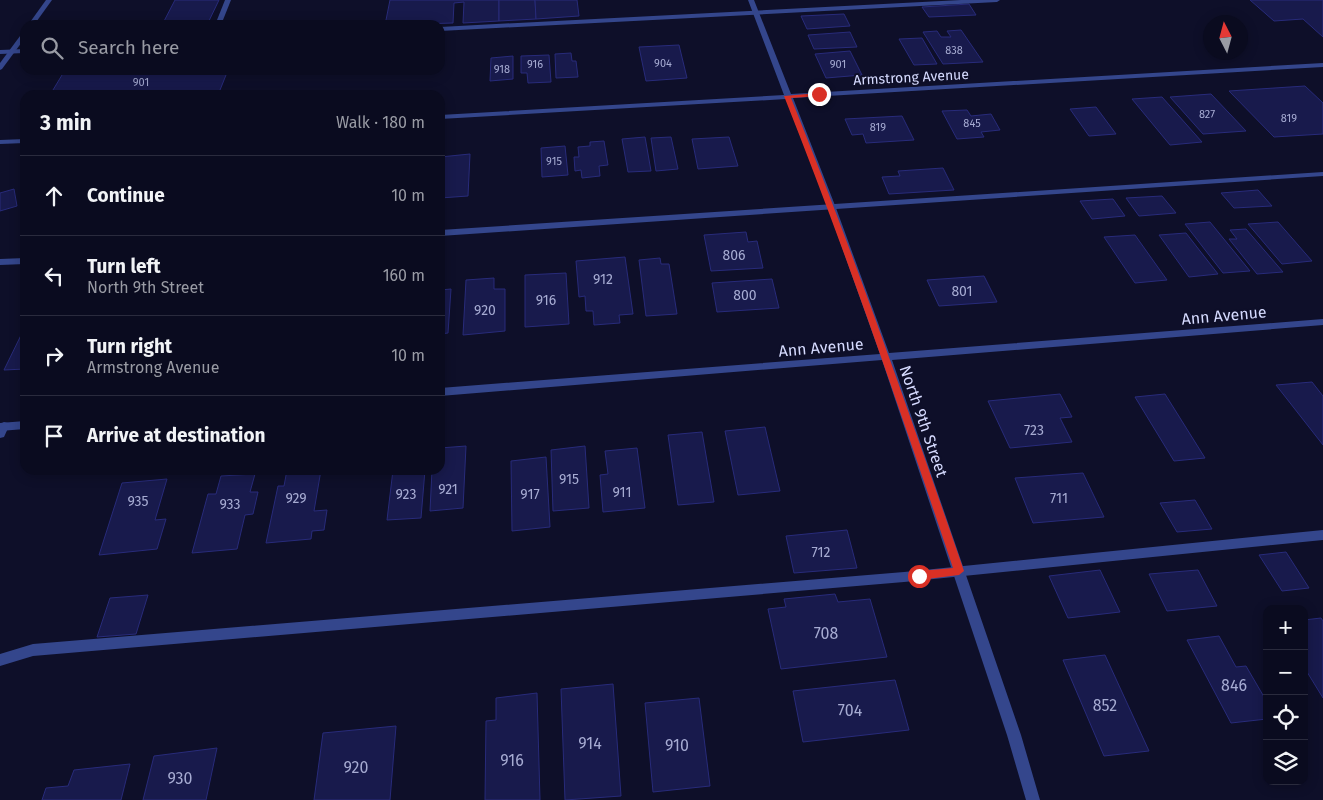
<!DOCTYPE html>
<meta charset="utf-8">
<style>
:root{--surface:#0a0b1f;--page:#131428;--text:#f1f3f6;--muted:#999ba4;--line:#2a2b3d}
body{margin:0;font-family:"Fira Sans",sans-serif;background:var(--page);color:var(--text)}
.controls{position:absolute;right:15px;bottom:15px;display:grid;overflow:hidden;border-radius:10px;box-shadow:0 2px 12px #0003}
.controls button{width:45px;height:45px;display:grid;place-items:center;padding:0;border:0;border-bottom:1px solid var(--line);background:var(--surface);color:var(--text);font:25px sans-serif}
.compass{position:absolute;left:1203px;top:15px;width:45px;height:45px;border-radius:50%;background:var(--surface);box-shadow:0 2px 12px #0003;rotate:354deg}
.stop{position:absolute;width:15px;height:15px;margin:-11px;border:4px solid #d93025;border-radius:50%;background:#fff}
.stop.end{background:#d93025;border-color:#fff;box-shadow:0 1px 5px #0008}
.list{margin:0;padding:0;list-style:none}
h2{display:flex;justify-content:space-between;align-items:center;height:65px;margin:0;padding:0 20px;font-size:21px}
h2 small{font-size:16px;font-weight:400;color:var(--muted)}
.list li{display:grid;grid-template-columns:32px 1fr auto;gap:15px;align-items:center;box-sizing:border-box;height:80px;padding:0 20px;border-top:1px solid var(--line)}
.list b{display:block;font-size:19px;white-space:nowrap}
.list p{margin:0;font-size:16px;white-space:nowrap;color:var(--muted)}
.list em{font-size:16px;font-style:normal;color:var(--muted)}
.icon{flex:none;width:28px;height:28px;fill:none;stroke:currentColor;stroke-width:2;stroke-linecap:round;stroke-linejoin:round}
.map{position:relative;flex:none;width:1323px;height:800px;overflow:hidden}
.search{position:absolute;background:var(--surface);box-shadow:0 2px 12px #0003;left:20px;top:20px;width:425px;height:55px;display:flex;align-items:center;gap:12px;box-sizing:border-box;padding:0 18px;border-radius:15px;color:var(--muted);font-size:19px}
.panel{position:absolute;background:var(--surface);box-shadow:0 2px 12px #0003;left:20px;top:90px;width:425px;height:385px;border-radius:15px}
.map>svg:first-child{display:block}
.building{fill:#181a4c;stroke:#282b7a}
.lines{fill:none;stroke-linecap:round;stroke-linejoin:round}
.service{fill:#34468c;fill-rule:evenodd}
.minor{fill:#34468c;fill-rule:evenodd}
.tertiary{fill:#34468c;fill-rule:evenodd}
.route{fill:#d93025}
.labels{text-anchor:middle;stroke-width:4;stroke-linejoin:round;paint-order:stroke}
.far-number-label{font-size:11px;fill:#a6abd2}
.far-street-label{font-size:14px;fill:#d6dbff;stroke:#0e0f29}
.number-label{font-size:14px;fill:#a6abd2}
.street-label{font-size:16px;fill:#d6dbff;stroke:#0e0f29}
.near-number-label{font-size:16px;fill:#a6abd2}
</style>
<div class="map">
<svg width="1323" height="800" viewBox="0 0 1323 800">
<rect width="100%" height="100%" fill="#0e0f29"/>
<g class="building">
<path d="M175,0H219L207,25H162Z"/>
<path d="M390,0H499V21L463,23L464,2L454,3L453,23L385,25Z"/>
<path d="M499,0H535L536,19L499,21Z"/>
<path d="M535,0H577L579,16L536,19Z"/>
<path d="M1250,0H1323V37L1303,19L1274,21Z"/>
<path d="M969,4L976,15L929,17L922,7Z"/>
<path d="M844,14L850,26L807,29L801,16Z"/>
<path d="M961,30L983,62L943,64L923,32L937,31L941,37H951L947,31Z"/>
<path d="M850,32L857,47L814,49L808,35Z"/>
<path d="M922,38L937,64L914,65L899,39Z"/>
<path d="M679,45L687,78L646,81L639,47Z"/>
<path d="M850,51L862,75L826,78L815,54Z"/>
<path d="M571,53L572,61H576L578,77L556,78L555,54Z"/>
<path d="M549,55L551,82L528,83L527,73H521V56Z"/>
<path d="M513,56V79L490,81L491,58Z"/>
<path d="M65,70H228L218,95H50Z"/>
<path d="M1305,86L1323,103V134L1274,137L1229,91Z"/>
<path d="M1211,94L1246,131L1203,134L1170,97Z"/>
<path d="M1162,97L1202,142L1170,145L1132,99Z"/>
<path d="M1096,107L1116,134L1089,136L1070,109Z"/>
<path d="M967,110L971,116L991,114L1000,130L981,132L984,137L957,139L942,111Z"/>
<path d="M902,116L914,140L866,143L863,134L852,135L845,119Z"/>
<path d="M645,137L651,171L628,172L622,139Z"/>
<path d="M671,137L678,169L656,171L651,138Z"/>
<path d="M729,137L738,166L698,169L692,139Z"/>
<path d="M604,141L608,165L599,166L600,176L582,178L581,170L575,171L574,157H579L578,147L590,146V142Z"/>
<path d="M565,146L568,175L542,177L541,148Z"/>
<path d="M470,154L468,196L440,198V157Z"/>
<path d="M943,168L954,190L889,194L882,177L900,176L898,171Z"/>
<path d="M14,189L17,206L0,211V193Z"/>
<path d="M1258,190L1272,206L1234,208L1221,193Z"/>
<path d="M1162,196L1176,213L1139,216L1126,198Z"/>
<path d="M1113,199L1125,216L1092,219L1080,201Z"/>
<path d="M1210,222L1250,271L1223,273L1185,224Z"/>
<path d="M1278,222L1312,261L1282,264L1248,224Z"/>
<path d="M1246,229L1283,272L1257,274L1229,239H1237L1230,230Z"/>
<path d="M746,232L748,242L757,241L763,268L711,271L704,235Z"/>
<path d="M1186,233L1218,274L1189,277L1159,235Z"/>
<path d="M1135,235L1167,280L1135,283L1104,237Z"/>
<path d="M625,257L633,314L619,315L620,323L594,325L593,311H586L585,296L579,297L576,261Z"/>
<path d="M660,258L661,264H669L677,314L646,316L639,260Z"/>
<path d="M566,273L569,324L525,327V275Z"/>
<path d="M984,276L997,302L939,306L927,280Z"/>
<path d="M494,278V289H505V331L463,335L466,280Z"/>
<path d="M772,279L779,308L717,312L712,283Z"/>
<path d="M451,289L448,333L440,334V290Z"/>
<path d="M25,327V369L4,370Z"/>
<path d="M1312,382L1323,396V445L1276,385Z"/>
<path d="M1060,394L1072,417L1060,418L1072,442L1010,448L988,401Z"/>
<path d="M1165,394L1205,458L1174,461L1135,397Z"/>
<path d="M765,427L780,491L738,495L725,431Z"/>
<path d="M702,432L714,502L678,505L668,435Z"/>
<path d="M466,446L463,508L430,511L432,470H440V448Z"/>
<path d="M585,446L589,508L553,511L551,450Z"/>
<path d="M637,448L645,508L603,512L600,475L608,474L605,451Z"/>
<path d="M546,457L550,527L512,531L511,461Z"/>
<path d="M287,470H321L314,511L327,510L324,530L312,531L311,539L266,543L278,486H284Z"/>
<path d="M393,470H425L421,518L387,520Z"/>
<path d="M1083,473L1104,517L1033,523L1015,478Z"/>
<path d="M255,474L250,492H258L253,514L245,515L237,549L192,553L208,494H216L221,476Z"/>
<path d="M167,479L155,520L166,519L157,549L99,555L122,483Z"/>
<path d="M1195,500L1212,529L1177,532L1160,503Z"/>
<path d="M847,530L857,568L794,573L786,536Z"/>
<path d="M1286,552L1309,588L1282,591L1259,555Z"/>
<path d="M1100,570L1120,612L1068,618L1049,576Z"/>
<path d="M1198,570L1217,606L1167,611L1149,574Z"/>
<path d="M835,594L838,602L870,599L887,657L781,669L768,609L786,607L784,599Z"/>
<path d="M148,595L136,634L97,637L110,598Z"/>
<path d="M1321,618L1323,621V698L1304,667V620Z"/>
<path d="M1219,636L1236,667L1246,666L1267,702V719L1231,723L1187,640Z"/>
<path d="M1105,655L1149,751L1104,756L1063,660Z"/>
<path d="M895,680L909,730L803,742L793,691Z"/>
<path d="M613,684L621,796L565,800L561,689Z"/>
<path d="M537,693L540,800H485L486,721L496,720V698Z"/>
<path d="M699,698L710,786L653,792L645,703Z"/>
<path d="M396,726L390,800H314L323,733Z"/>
<path d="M217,748L206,800H143L154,756Z"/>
<path d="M130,764L121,800H42L46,788L68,786L74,770Z"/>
</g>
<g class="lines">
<g class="service">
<path d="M225,0H231L221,25H215Z"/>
<path d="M961,0H1000L997,2L440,31V27Z"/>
<path d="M25,49V53L0,54V50Z"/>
<path d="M1323,172V176L440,236V230Z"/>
<path d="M25,258V264L0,265V259Z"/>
<path d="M4,422L8,423L9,426L4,437L0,438V424Z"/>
<path d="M1323,530V540L904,582L33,656L0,666V654L33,644L904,572Z"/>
</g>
<g class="minor">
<path d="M748,0H754L791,94L1323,63V67L793,98L836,208L889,353L1323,319V325L892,360L1021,735L1040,800H1026L1007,735L882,360L440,396V388L880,354L828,208L786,99L440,119V115L784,95Z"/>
<path d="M25,139V143L0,144V140Z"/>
<path d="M25,421V429L0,431V423Z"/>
</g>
<g class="tertiary">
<path d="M46,0H52L34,25H28Z"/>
<path d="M25,31V38L2,69L0,70V63L23,32Z"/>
</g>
</g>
<path class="route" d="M819,93L821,96L791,98C854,254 909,412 964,571L959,575L919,580L914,576L919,571L953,568C900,409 846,252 784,96Z"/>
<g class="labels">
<g class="far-number-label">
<text x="954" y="54">838</text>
<text x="663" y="67">904</text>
<text x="535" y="68">916</text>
<text x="838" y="68">901</text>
<text x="502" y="73">918</text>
<text x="141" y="86">901</text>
<text x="1207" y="118">827</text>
<text x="1289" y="122">819</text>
<text x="972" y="127">845</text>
<text x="878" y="131">819</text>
<text x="554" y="165">915</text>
</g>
<g class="far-street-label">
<text transform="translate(911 77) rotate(-3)" y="5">Armstrong Avenue</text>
</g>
<g class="number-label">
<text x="734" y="260">806</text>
<text x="603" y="284">912</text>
<text x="962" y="296">801</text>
<text x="745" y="300">800</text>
<text x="546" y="305">916</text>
<text x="485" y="315">920</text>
<text x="1034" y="435">723</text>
<text x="569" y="484">915</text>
<text x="448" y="494">921</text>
<text x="622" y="497">911</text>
<text x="406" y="499">923</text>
<text x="530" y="499">917</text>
<text x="296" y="503">929</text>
<text x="1059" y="503">711</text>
<text x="138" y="506">935</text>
<text x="230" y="509">933</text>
<text x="821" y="557">712</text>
</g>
<g class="street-label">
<text transform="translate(1224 315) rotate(-5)" y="6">Ann Avenue</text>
<text transform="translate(821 347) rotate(-5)" y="6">Ann Avenue</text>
<text transform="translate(924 421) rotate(71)" y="6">North 9th Street</text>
</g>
<g class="near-number-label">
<text x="826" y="639">708</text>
<text x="1234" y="691">846</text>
<text x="1105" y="711">852</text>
<text x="850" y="716">704</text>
<text x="590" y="749">914</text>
<text x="677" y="751">910</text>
<text x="512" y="766">916</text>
<text x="356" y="773">920</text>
<text x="180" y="784">930</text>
</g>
</g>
</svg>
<div class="controls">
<button>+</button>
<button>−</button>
<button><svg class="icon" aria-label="locate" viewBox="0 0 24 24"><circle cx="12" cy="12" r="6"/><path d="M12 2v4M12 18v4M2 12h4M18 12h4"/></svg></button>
<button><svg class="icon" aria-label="layers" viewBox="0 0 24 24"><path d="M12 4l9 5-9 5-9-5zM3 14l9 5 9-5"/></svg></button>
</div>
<svg class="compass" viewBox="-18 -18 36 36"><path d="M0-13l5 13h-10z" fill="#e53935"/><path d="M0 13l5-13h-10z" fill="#999ba4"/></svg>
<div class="stop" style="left:919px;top:576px"></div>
<div class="stop end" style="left:819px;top:94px"></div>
<div class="search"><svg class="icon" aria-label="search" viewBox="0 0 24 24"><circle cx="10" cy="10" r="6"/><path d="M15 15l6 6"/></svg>Search here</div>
<section class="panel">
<h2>3 min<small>Walk · 180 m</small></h2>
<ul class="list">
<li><svg class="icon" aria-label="ahead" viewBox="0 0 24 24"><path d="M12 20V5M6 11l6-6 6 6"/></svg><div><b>Continue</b></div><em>10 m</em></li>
<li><svg class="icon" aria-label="left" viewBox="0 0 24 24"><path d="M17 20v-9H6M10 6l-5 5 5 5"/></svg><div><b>Turn left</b><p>North 9th Street</p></div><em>160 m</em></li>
<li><svg class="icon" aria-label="right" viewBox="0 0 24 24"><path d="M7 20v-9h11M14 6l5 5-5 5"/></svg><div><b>Turn right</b><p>Armstrong Avenue</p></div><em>10 m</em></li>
<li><svg class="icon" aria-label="arrive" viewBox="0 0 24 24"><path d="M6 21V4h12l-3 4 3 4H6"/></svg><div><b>Arrive at destination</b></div></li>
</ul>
</section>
</div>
